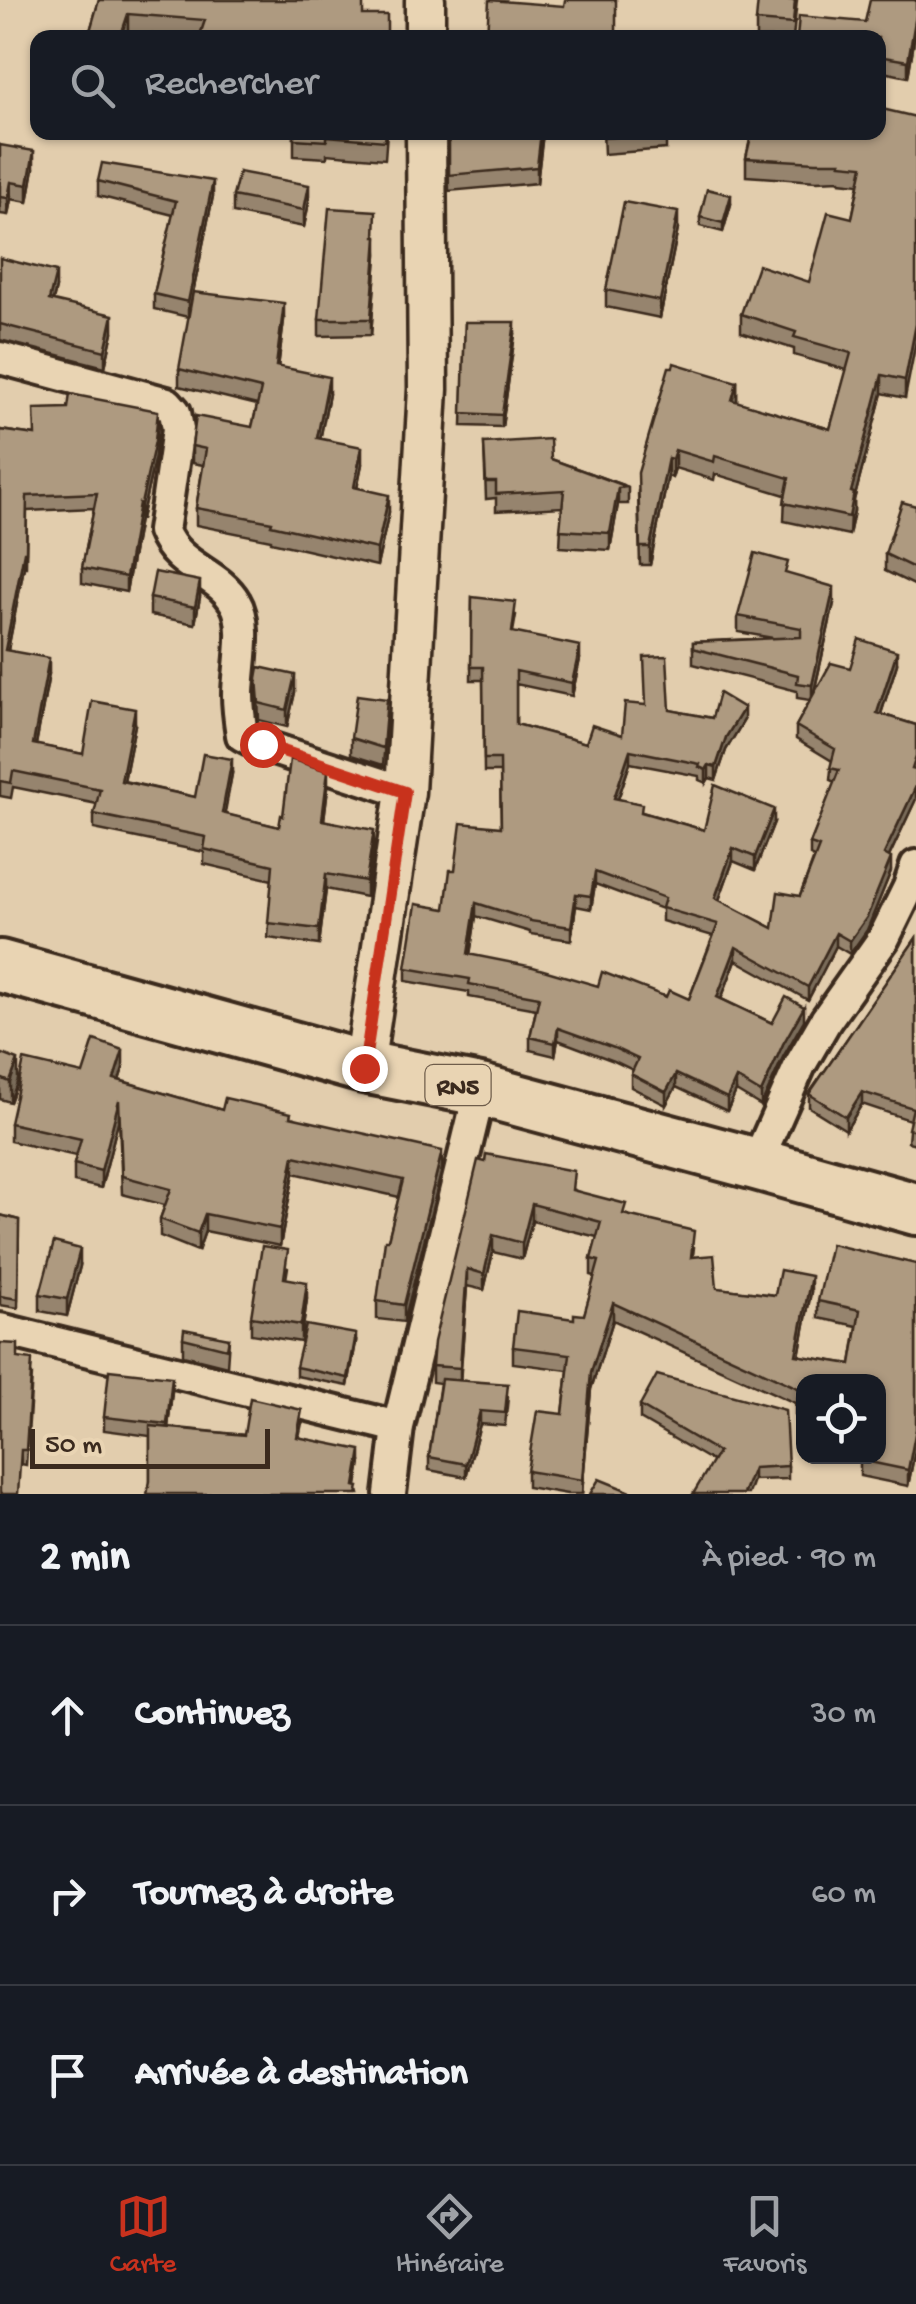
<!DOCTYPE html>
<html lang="fr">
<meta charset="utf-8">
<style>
:root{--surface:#171b24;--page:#242831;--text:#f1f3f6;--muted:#9ea1a6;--line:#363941;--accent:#c8321e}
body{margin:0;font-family:"Gochi Hand",sans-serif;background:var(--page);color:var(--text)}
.controls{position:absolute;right:30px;bottom:30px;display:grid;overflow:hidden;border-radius:20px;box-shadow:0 2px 8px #0004}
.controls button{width:90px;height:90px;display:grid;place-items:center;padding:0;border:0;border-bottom:2px solid var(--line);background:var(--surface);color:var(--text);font:50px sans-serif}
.scale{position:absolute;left:30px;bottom:25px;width:240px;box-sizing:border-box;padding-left:10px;border:5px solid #3b2a1e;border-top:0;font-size:28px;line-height:35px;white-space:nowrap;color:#3b2a1e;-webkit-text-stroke:8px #e9d4b3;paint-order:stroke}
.stop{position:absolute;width:30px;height:30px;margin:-22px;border:8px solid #c8321e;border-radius:50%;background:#fff}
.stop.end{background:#c8321e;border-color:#fff;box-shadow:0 2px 10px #0008}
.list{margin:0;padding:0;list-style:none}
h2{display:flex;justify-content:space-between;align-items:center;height:130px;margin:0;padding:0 40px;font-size:42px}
h2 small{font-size:32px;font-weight:400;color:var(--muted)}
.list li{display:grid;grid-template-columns:65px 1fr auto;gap:30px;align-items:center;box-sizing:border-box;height:180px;padding:0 40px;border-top:2px solid var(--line)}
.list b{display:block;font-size:38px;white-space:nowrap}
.list em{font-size:32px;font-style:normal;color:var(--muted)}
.icon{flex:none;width:55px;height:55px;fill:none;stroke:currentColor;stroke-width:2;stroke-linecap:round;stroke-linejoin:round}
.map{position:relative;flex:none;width:916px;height:1494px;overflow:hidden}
.search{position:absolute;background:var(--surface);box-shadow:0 2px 8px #0004;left:30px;right:30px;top:30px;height:110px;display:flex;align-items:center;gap:25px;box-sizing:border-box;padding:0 35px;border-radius:20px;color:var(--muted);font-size:38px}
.sheet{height:670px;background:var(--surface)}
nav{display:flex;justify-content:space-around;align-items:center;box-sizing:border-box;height:140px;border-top:2px solid var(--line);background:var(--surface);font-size:28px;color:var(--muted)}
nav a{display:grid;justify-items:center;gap:5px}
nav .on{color:var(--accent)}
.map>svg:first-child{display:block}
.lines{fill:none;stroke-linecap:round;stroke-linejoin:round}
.minor-casing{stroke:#3b2a1e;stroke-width:38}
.tertiary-casing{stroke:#3b2a1e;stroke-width:45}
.trunk-casing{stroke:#3b2a1e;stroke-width:58}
.minor{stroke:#e9d4b3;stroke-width:30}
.tertiary{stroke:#e9d4b3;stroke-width:38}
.trunk{stroke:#e9d4b3;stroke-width:50}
.wall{fill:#96846e;stroke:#3b2a1e;stroke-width:2.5;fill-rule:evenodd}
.shaded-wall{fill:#7a6c5a;stroke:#3b2a1e;stroke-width:2.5}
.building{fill:#ae9a80;stroke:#3b2a1e;stroke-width:2.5;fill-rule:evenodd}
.route{stroke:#c8321e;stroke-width:12}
.labels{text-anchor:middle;stroke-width:8;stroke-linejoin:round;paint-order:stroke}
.shield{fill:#e9d4b3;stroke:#6f5d4b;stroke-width:2.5}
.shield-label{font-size:25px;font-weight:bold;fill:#3b2a1e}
</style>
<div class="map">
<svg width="916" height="1494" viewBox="0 0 916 1494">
<rect width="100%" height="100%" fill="#e2cdad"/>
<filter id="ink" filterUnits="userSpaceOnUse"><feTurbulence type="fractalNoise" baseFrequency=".01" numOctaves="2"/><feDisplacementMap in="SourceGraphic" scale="20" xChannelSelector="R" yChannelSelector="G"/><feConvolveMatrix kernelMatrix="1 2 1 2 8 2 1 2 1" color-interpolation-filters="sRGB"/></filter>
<g filter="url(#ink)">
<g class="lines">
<defs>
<g id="minor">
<path d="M0,358L167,403L175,412L178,429L163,531C177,568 218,572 235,602C249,625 238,668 238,695C238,708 240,722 242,735L261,745L405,792"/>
<path d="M756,1164L800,1065L826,1020L884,938L909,887L916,866"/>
<path d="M0,1329L398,1427"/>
<path d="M390,1494L398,1427L480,1090"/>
</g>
<g id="tertiary">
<path d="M425,0V38"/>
<path d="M364,1067L405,792L428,389L426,132"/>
</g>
<path id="trunk" d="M0,966L364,1067L480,1090L756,1164L916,1209"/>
</defs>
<use href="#minor" class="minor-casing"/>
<use href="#tertiary" class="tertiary-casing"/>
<use href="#trunk" class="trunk-casing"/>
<use href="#minor" class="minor"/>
<use href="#tertiary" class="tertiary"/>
<use href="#trunk" class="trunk"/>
</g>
<g class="wall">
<path d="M99,0H363L199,38L128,32L126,38H88Z"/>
<path d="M797,0L793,38H756V21Z"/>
<path d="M916,0V30L908,77L878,71V38L865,22Z"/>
<path d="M916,117L905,398L882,393L854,500V511L849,535L784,521L785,495L715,474L714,480L675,468L672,478L668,476L650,565H640L638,491L737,382V402L830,429L847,370L794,355V349L741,332V314L809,282L852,218L859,184L840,182V180L816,181L746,176V158L751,135H743V132H878Z"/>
<path d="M294,132H387L385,159L327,154V158L294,156Z"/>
<path d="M448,132H555L543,133L537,183L449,191Z"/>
<path d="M603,132H666V149L604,154Z"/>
<path d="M0,145L34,168L28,202L11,199L8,215L0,214Z"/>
<path d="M98,181L213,196L188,317L154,309V294L173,215L98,196Z"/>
<path d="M233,196L309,202L304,227L233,213Z"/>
<path d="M731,204L723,232L700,226V217Z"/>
<path d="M678,229L660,318L606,307V290Z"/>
<path d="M376,237L377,254L371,335L319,336V319Z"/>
<path d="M0,258L56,288L53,301L113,332L105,367L0,340Z"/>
<path d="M284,320L278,367L329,394L320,439L362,464L357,487L389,512L377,566L271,542V540L196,525V508L203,465L192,463V446L252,427L257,405L179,386V369Z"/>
<path d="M465,322L515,334L502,427L462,426Z"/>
<path d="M158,426L155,456L141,519H139L126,592L82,583V568L94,508L27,511L26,567H24L8,650L49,674L36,745L83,754L135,725L124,781L195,797L232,774L224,814L279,827L283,816L328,787L324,820L374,846L366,897L326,889L319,945L268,938L272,880L204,864V852L94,829V814L97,804L13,787L11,798L0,796V430L35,435Z"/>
<path d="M484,443L551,459L628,487V504H618L610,550L560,547L562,507L496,511V498L486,499Z"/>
<path d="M916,506V586L885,571V554Z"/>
<path d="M788,574L834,603L814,693L850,668L897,664L881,714L916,725V799L889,857L891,871L867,930L850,954L836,946L808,1000L736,960L721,999L772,1023L804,1020L783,1057L761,1106L736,1091L727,1111L676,1087L666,1105L631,1087V1074L633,1070L614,1061L558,1040L555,1056L530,1050V1037L536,1009L469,997V992L406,981V968L445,909L455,870L501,827L500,772H484L483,680H471L472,597L516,615L513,632L580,659L572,696L516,684V724L586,743L622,735L670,710L712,718L744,720L726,750L716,780L709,778L706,783L699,780V776L630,763L618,799L642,812L704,830L774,822L755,870L733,861L719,900L773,928L800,896L814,858L810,856V844L835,782L830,780L832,761L796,739V726L810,700L797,698V691L693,664V642L773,638L738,632V616ZM595,884L662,909V921L713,936L689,999L598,986L470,955L476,916L530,932V934L571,940L576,906L591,909Z"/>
<path d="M200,597L195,624L150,615V598Z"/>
<path d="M257,678L295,692L287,727L259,720Z"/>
<path d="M387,716L383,765L351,755V738Z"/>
<path d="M916,938V1144L908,1142L910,1120L862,1104L846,1130L809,1107V1094Z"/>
<path d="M0,1053L18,1080L10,1102L0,1099Z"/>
<path d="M123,1068L119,1080L222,1110L291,1117L442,1169L404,1322L377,1319V1301L388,1240L399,1197L294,1173L280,1246L205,1231L198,1251L160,1236V1219L165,1205L122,1194L119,1118L101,1188L74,1182V1164L76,1156L10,1141V1123L83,1074Z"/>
<path d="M485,1162L574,1190L694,1247L693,1256L717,1288L775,1295L811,1292L799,1356L851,1364L857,1326L818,1318V1301L916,1264V1446L908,1486L860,1476V1460L878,1382H804V1424L795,1421V1403L613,1320L591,1389L582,1494H567L527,1487V1471L563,1414L568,1370L513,1363V1347L584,1315L595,1276L591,1275V1259L597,1237L532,1221L522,1259L493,1252L484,1290L467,1286L460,1380L508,1397L505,1426L480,1424L466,1477L429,1470V1457L440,1383L432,1382V1366Z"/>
<path d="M0,1215L19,1220L18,1308L0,1305Z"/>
<path d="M80,1266L67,1316L40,1311V1294Z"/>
<path d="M288,1267L286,1279L307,1299L301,1342L251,1334V1317Z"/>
<path d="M183,1338H229L227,1366L183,1355Z"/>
<path d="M356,1342L348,1386L296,1376V1367Z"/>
<path d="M18,1358L32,1375L26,1465L21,1464Z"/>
<path d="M172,1391L168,1427L244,1435L302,1423L299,1437L361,1462L357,1486L359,1494L150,1481V1436L104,1430V1417Z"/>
<path d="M640,1406L788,1466V1479L753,1480L712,1461L640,1419Z"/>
</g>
<g class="shaded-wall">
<path d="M128,14V32L126,38H120Z"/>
<path d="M916,15V30L908,77V61Z"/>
<path d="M541,132H543L537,183V167Z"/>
<path d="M34,151V168L28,202V185Z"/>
<path d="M213,181V196L188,317V302Z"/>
<path d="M11,182V199L8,215V198Z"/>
<path d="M309,185V202L304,227V210Z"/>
<path d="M731,195V204L723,232V223Z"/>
<path d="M678,212V229L660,318V301Z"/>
<path d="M377,237V254L371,335V319Z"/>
<path d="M56,272V288L49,316V300Z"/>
<path d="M284,303V320L276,384V366Z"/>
<path d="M113,315V332L105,367V351Z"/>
<path d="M515,322V334L502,427V415Z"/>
<path d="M916,324V342L905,398V380Z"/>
<path d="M882,375V393L854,500V511L849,535L851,492Z"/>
<path d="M329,377V394L317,456V438Z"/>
<path d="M737,382V400L732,418V400Z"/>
<path d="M158,411L155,456L141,519V504Z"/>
<path d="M362,447V464L354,504V487Z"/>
<path d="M675,450V468L672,478V459Z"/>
<path d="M668,458V476L650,565V547Z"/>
<path d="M618,488V504L610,550V533Z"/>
<path d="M389,495V512L377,566V549Z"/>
<path d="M139,503V519L126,592V577Z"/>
<path d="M24,552V567L5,665V650Z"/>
<path d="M200,581V597L195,624V607Z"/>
<path d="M834,587V603L812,701V685Z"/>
<path d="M580,646V659L572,696V683Z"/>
<path d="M897,651V664L877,726V713Z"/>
<path d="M49,658V674L33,760V744Z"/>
<path d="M295,675V692L287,727V710Z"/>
<path d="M744,708V720L726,750L716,780V767L726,737Z"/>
<path d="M135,709V725L121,796V781Z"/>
<path d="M630,750V763L614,811V798Z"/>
<path d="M232,759V774L222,829V813Z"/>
<path d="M709,765V778L706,783V770Z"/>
<path d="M328,771V787L322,835V820Z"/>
<path d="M916,786V799L884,867V854Z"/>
<path d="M774,809V822L755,870V857Z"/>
<path d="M374,830V846L366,897V881Z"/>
<path d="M733,848V861L715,911V898Z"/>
<path d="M891,858V871L867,930L850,954V941Z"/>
<path d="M595,872V884L591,909V896Z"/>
<path d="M326,874V889L319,945V929Z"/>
<path d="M576,894V906L571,940V927Z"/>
<path d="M476,903V916L468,967V954Z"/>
<path d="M836,933V946L808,1000V987Z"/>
<path d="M736,947V960L717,1010V997Z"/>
<path d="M804,1007V1020L783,1057L761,1106V1093L783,1044Z"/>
<path d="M558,1028V1040L555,1056V1043Z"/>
<path d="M123,1050V1068L114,1096V1079Z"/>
<path d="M18,1060V1080L10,1102V1082Z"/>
<path d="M676,1074V1087L666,1105V1092Z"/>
<path d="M736,1078V1091L727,1111V1098Z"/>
<path d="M862,1092V1104L846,1130V1117Z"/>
<path d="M119,1100V1118L101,1188V1171Z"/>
<path d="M442,1151V1169L404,1322V1305Z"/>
<path d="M294,1156V1173L280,1246V1229Z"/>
<path d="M532,1204V1221L522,1259V1243Z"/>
<path d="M205,1214V1231L198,1251V1233Z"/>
<path d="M493,1235V1252L484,1290V1274Z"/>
<path d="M80,1249V1266L67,1316V1299Z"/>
<path d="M467,1269V1286L460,1384V1368Z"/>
<path d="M811,1276V1292L796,1372V1355Z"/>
<path d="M307,1282V1299L301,1342V1325Z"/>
<path d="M613,1303V1320L591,1389L582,1494L591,1372Z"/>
<path d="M356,1334V1342L348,1386V1378Z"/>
<path d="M172,1377V1391L167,1437V1424Z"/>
<path d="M480,1411V1424L466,1477V1464Z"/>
<path d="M916,1429V1446L908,1486V1470Z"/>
<path d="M361,1450V1462L355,1494V1486Z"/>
<path d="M753,1468V1480L748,1494H743Z"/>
</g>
<g class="building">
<path d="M99,0H363V15H387V38H199L205,20L128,14L120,38H88Z"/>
<path d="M489,0L564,6L565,0H616V38H487Z"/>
<path d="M758,0H795L793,24L756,21Z"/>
<path d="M870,0H916V15L908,61L878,56V38H797L799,16L865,22Z"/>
<path d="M878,108L916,117V324L905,380L882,375L851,492L854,493L849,517L784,503L789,478L715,456L714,462L675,450L672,459L668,458L650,547H640L638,473L669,367H673L674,363L737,382L732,400L830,429L851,353L794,337L796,332L741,314L758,265L809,282L828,212L852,218L863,166L840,164L841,162H816L746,158L752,132H878Z"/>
<path d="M294,132H386L385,141L327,136V141L294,139Z"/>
<path d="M449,132H541L537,167L449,175Z"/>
<path d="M604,132H666V133L604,138Z"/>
<path d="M0,145L34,151L28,185L11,182L8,198L0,197Z"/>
<path d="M102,163L213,181L188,302L154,294L176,201L98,181Z"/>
<path d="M239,172L309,185L304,210L233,196Z"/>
<path d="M707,189L731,195L723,223L700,217Z"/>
<path d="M624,202L678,212L660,301L606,290Z"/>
<path d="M329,208L376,211L375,237H377L371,319H319Z"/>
<path d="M0,258L56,272L49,300L113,315L105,351L0,324Z"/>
<path d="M193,292L284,303L276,366L329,377L317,438L362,447L354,487L389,495L377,549L271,525L272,522L196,508L206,449L192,446L196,416L252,427L261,389L179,369Z"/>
<path d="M465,322H515L502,415L462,413Z"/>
<path d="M70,394L158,411L155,441L141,504L139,503L126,577L82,568L97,493L27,496L26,552H24L5,650L49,658L33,744L83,754L92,701L135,709L121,781L195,797L203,754L232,759L222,813L279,827L281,815L283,816L290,759L328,771L322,820L374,830L366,881L326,874L319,929L268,923L273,865L204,849L206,837L94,814L100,789L13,771L11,783L0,781V430L35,435L34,409L68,408Z"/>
<path d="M550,439L551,459L628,487L618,488L610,533L560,530L564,490L496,494V482H486L484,443Z"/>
<path d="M902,502L916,506V569L885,554Z"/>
<path d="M755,553L788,562L785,573L834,587L812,685L797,683L798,675L693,648V642L801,637V628L738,616Z"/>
<path d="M155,572L200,581L195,607L150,598Z"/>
<path d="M472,597L516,602L512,632L580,646L572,683L516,671V724L586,743L592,725L622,735L625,703L646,705L644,657L667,656L670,710L712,718L719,693L744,708L726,737L716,767L709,765L706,770L699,767L700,764L630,750L614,798L642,804L641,812L704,830L715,785L774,809L755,857L733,848L715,898L773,928L778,892L800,896L819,847L810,844L839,770L830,768L835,749L796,726L831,663L850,668L859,639L897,651L877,713L916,725V757L912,769L916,770V786L884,854L891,858L867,917L850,941L836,933L808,987L736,947L717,997L772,1023L786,997L804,1007L783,1044L761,1093L736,1078L727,1098L676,1074L666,1092L631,1074L638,1059L614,1048L558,1028L555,1043L530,1037L539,997L469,984L470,979L406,968L416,904L445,909L450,870H455L461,823L501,827L500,759H484L483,667H471ZM595,872L665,898L662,908L718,924L689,999L669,990L666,997L602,972L598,986L533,967L468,954L476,903L530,920V921L571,927L576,894L591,896Z"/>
<path d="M259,667L295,675L287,710L259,703L257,678Z"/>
<path d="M357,695L387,699L383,748L351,738Z"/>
<path d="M916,938V1131L908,1129L913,1108L862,1092L846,1117L809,1094Z"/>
<path d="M94,1040L123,1050L114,1079L222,1110L225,1098L291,1113L290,1117L442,1151L404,1305L377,1301L385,1240H388L403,1180L294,1156L280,1229L205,1214L198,1233L160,1219L171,1189L122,1176L119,1100L101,1171L74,1164L81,1139L10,1123L24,1060L83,1074Z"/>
<path d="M0,1053L18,1060L10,1082L0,1078Z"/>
<path d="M486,1154L574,1171L572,1190L626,1204L623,1214L694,1231L691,1257L714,1255L717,1288L775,1295L780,1270L811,1276L796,1355L851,1364L860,1310L818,1301L831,1244L916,1264V1429L908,1470L860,1460L861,1456H878V1382H804V1407L795,1405L800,1389L613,1303L591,1372L582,1480L527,1471L537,1411L563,1414L570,1354L513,1347L517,1311L574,1319V1314L584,1315L599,1261L591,1259L601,1222L532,1204L522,1243L493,1235L484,1274L467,1269L460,1368L432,1366L434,1342L478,1160L485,1162Z"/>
<path d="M0,1215L19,1220L18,1299L0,1296Z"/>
<path d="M54,1242L80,1249L67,1299L40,1294Z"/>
<path d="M262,1246L288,1250L284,1278L307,1282L301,1325L251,1317Z"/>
<path d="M306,1325L356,1334L348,1378L296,1367Z"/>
<path d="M184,1329L229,1338L227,1349L183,1338Z"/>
<path d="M0,1343L18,1344V1358L32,1360L26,1450H21L18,1494H0Z"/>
<path d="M109,1370L172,1377L167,1424L104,1417Z"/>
<path d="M657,1375L785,1410L788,1466L753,1468L743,1494H693L718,1452L640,1406Z"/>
<path d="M441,1379L508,1384L505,1413L480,1411L466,1464L429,1457Z"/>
<path d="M250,1398L302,1410L297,1437L361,1450L355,1486L359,1487L357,1494H147L150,1481V1426L244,1435Z"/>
<path d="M599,1479L636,1494H590Z"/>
</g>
</g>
<g class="lines" filter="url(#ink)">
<path class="route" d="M262,744L405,792L364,1068"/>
</g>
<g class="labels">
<rect class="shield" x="425.5" y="1065" width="65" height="40" rx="8"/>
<g class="shield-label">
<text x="458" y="1094">RN5</text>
</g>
</g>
</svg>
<div class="controls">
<button><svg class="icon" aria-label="locate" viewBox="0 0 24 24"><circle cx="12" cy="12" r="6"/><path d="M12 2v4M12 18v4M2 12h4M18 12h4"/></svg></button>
</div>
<div class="scale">50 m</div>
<div class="stop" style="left:262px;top:744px"></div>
<div class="stop end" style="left:364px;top:1068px"></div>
<div class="search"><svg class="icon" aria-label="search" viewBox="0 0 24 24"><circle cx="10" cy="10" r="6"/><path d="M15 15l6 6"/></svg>Rechercher</div>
</div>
<section class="sheet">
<h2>2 min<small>À pied · 90 m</small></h2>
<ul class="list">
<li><svg class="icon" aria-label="ahead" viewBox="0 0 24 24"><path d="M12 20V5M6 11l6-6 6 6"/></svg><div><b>Continuez</b></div><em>30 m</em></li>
<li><svg class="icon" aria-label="right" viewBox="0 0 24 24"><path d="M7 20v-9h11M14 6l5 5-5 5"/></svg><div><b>Tournez à droite</b></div><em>60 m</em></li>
<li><svg class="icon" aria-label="arrive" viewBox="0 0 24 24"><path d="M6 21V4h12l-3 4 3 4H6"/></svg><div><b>Arrivée à destination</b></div></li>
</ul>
</section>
<nav>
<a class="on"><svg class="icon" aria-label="map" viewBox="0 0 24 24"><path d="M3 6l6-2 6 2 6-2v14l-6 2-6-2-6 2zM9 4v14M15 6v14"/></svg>Carte</a>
<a><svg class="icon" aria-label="directions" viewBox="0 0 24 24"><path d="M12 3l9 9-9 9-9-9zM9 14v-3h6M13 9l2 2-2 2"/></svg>Itinéraire</a>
<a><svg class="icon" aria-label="saved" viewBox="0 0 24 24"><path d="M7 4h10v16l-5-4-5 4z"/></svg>Favoris</a>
</nav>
